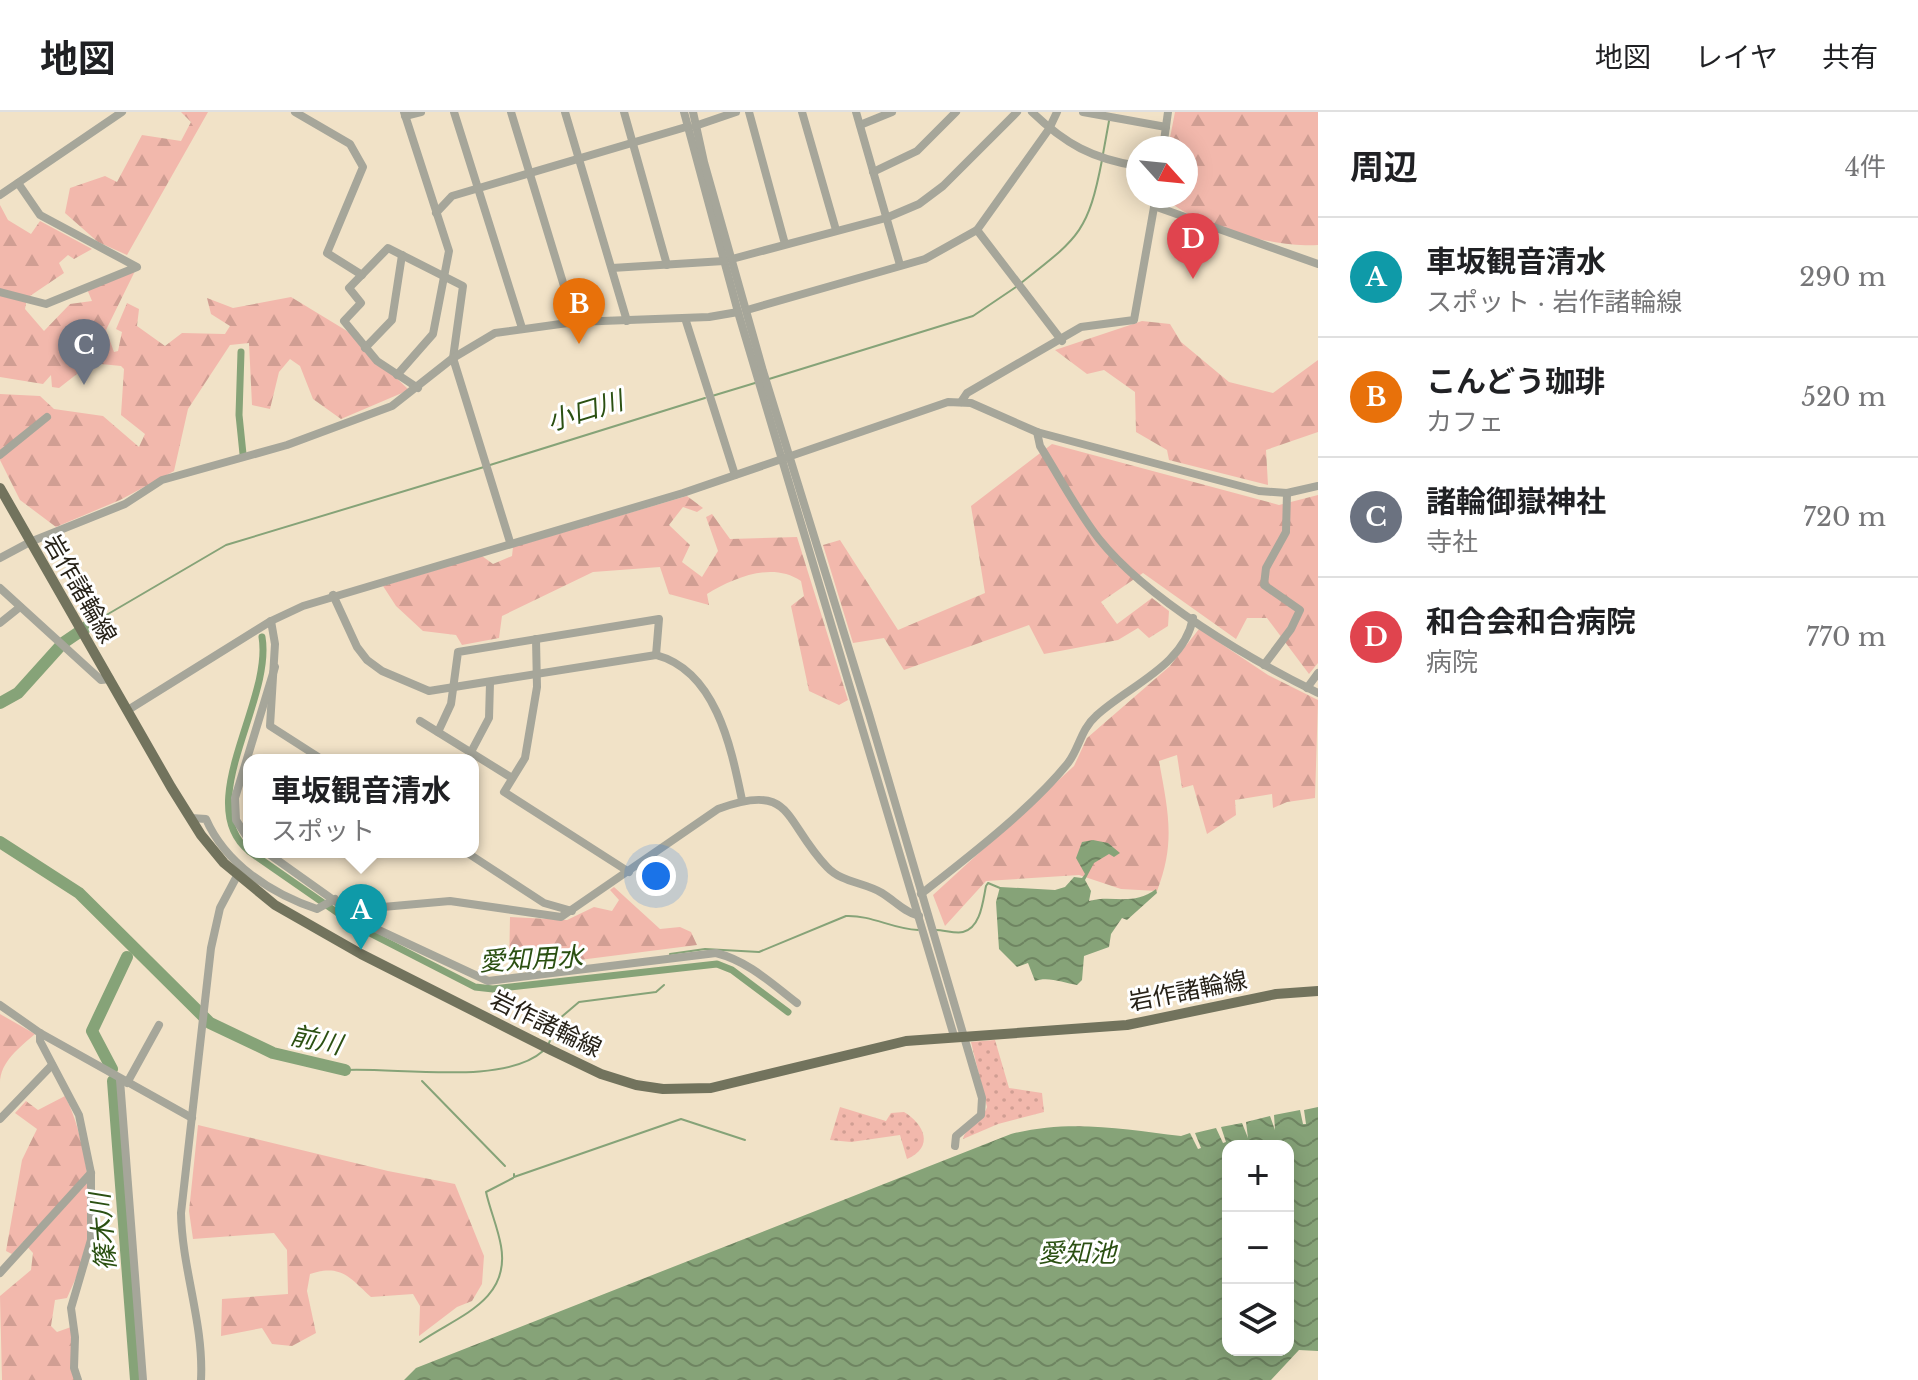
<!DOCTYPE html>
<html lang="ja">
<meta charset="utf-8">
<style>
:root{--surface:#fff;--page:#f6f6f6;--text:#202124;--muted:#757577;--line:#e0e0e0;--accent:#8c3cac}
body{margin:0;font-family:"Libre Baskerville","Noto Sans JP",serif;background:var(--page);color:var(--text)}
.controls{position:absolute;right:24px;bottom:24px;display:grid;overflow:hidden;border-radius:16px;box-shadow:0 4px 20px #0003}
.controls button{width:72px;height:72px;display:grid;place-items:center;padding:0;border:0;border-bottom:2px solid var(--line);background:var(--surface);color:var(--text);font:40px sans-serif}
.compass{position:absolute;left:1126px;top:24px;width:72px;height:72px;border-radius:50%;background:var(--surface);box-shadow:0 4px 20px #0003;rotate:117deg}
.you{position:absolute;left:656px;top:764px;width:28px;height:28px;margin:-20px;border:6px solid #fff;border-radius:50%;background:#1a73e8;box-shadow:0 0 0 12px #1a73e833}
.badge{display:grid;place-items:center;width:52px;height:52px;border-radius:50%;background:var(--accent);color:#fff;font-size:26px;font-weight:700}
.pin{position:absolute;translate:-50% -66px;filter:drop-shadow(0 2px 4px #0008)}
.pin::after{content:'';position:absolute;top:42px;width:28px;height:24px;background:inherit;clip-path:polygon(0 0,100% 0,50% 100%)}
.popup{position:absolute;left:243px;top:642px;width:236px;height:104px;box-sizing:border-box;display:grid;place-content:center;border-radius:16px;background:var(--surface);filter:drop-shadow(0 2px 6px #0005);font-size:26px;white-space:nowrap;color:var(--muted)}
.popup b{font-size:30px;color:var(--text)}
.popup::after{content:'';position:absolute;left:50%;top:100%;margin-left:-16px;border:16px solid transparent;border-top-color:var(--surface)}
.list{margin:0;padding:0;list-style:none}
h2{display:flex;justify-content:space-between;align-items:center;height:104px;margin:0;padding:0 32px;font-size:34px}
h2 small{font-size:26px;font-weight:400;color:var(--muted)}
.list li{display:grid;grid-template-columns:52px 1fr auto;gap:24px;align-items:center;box-sizing:border-box;height:120px;padding:0 32px;border-top:2px solid var(--line)}
.list b{display:block;font-size:30px;white-space:nowrap}
.list p{margin:0;font-size:26px;white-space:nowrap;color:var(--muted)}
.list em{font-size:26px;font-style:normal;color:var(--muted)}
.icon{flex:none;width:44px;height:44px;fill:none;stroke:currentColor;stroke-width:2;stroke-linecap:round;stroke-linejoin:round}
.map{position:relative;flex:none;width:1318px;height:1268px;overflow:hidden}
header{display:flex;align-items:center;gap:48px;box-sizing:border-box;height:112px;padding:0 40px;background:var(--surface);border-bottom:2px solid var(--line)}
header strong{font-size:38px}
nav{display:flex;gap:44px;margin-inline-start:auto;font-size:28px}
main{display:flex}
aside{flex:1;background:var(--surface)}
.map>svg:first-child{display:block}
.grass{fill:url(#grass-dots)}
.forest{fill:url(#forest-firs)}
.water{fill:url(#water-waves);fill-rule:evenodd}
.lines{fill:none;stroke-linecap:round;stroke-linejoin:round}
.stream{stroke:#86a378;stroke-width:2}
.canal{stroke:#86a378;stroke-width:7}
.river{stroke:#86a378;stroke-width:12}
.minor{stroke:#a6a69a;stroke-width:8}
.major{stroke:#72735d;stroke-width:10}
.labels{text-anchor:middle;stroke-width:6;stroke-linejoin:round;paint-order:stroke}
.street-label{font-size:24px;fill:#272218;stroke:#fff}
.water-label{font-size:26px;font-style:italic;fill:#2b5012;stroke:#fff}
</style>
<header>
<strong>地図</strong>
<nav><a>地図</a><a>レイヤ</a><a>共有</a></nav>
</header>
<main>
<div class="map">
<svg width="1318" height="1268" viewBox="0 0 1318 1268">
<defs>
<pattern id="grass-dots" width="8" height="8" patternUnits="userSpaceOnUse" patternTransform="scale(2)"><rect width="8" height="8" fill="#f2b8ac"/><path d="M2 2h.1M6 6h.1" fill="none" stroke="#d09e93" stroke-width="1.8" stroke-linecap="round"/></pattern>
<pattern id="forest-firs" width="22" height="20" patternUnits="userSpaceOnUse" patternTransform="scale(2)"><rect width="22" height="20" fill="#f2b8ac"/><path d="M5 1l3.5 6h-7zM16 11l3.5 6h-7z" fill="#d09e93"/></pattern>
<pattern id="water-waves" width="16" height="10" patternUnits="userSpaceOnUse" patternTransform="scale(2)"><rect width="16" height="10" fill="#86a378"/><path d="M0 5q4-4 8 0t8 0" fill="none" stroke="#6e8461"/></pattern>
</defs>
<rect width="100%" height="100%" fill="#f1e2c7"/>
<g class="grass">
<path d="M995,928L1009,976L1042,981L1044,1000L998,1012L963,1027C966,1014 983,1009 987,995L971,930Z"/>
<path d="M840,995L886,1009L891,1001L904,1000C924,1012 935,1035 907,1047L900,1023L851,1030L830,1028Z"/>
</g>
<g class="forest">
<path d="M181,0H208L127,143L98,130L65,101L70,76L105,64L117,70L142,23L181,29L191,10Z"/>
<path d="M1175,0H1318V133C1277,136 1192,115 1164,84H1186V36H1168Z"/>
<path d="M0,93L8,108L31,122L40,109L92,137L74,147L68,143L59,151L64,161L27,186L25,197L44,219L70,192L92,189L87,177L135,159L106,218L114,240L118,239L122,220L116,217L127,191L139,197L137,214L165,234L182,221L225,222L230,214L211,202L207,186L233,196L291,185L347,219L409,278L341,307L313,287L300,254L290,247L279,260L270,297L252,293L249,231L230,233L188,297L174,359L120,388L56,415L20,388L0,348V282L40,284L54,297L103,304L139,335L145,322L121,303L124,257L121,254L91,251L59,276L52,275L51,263L43,272L0,265Z"/>
<path d="M1142,209L1170,212L1181,230L1229,270L1273,281L1318,248V320L1266,338L1268,373L1169,348L1167,338L1136,320L1135,280L1104,258L1087,262L1055,238Z"/>
<path d="M1052,332L1279,393L1318,383V551L1309,562L1267,506H1247L1236,527L1143,461L1101,490L1117,512L1152,486L1169,499L1168,514L1149,526L1138,516L1118,528L1044,542L1029,513L904,558L884,526L853,531L823,433L840,428L898,518L985,481L971,394Z"/>
<path d="M687,384L703,396L697,400L683,395L669,413L690,433L682,450L702,465L718,439L706,405L712,402L730,427L797,425L848,588L839,593L809,579L791,494L804,484L801,469C772,449 733,466 707,482L709,493L669,482L660,455L593,460L502,504L499,526L462,533L456,523L423,519L396,494L383,474L482,444L493,452L512,444L513,435Z"/>
<path d="M1199,517L1268,563L1318,588L1315,686L1287,690L1273,696L1272,682L1235,688L1236,703L1207,722L1193,673L1182,676L1177,643L1159,649C1168,699 1176,730 1157,779L1121,777L1079,763L986,769L945,814L933,783L1074,654L1087,626L1170,554Z"/>
<path d="M614,775L660,817L680,815L691,820L697,833L509,857L510,805L567,808L594,795L612,799L619,788L610,778Z"/>
<path d="M0,902L35,922C20,935 0,950 0,971Z"/>
<path d="M65,984C84,1020 96,1093 87,1134C83,1152 74,1170 67,1186L55,1188L51,1214L57,1220L71,1215L74,1268H2L0,1184L31,1158L33,1141L23,1130L12,1142L6,1139L22,1048L37,1017L15,1001L26,989L38,998Z"/>
<path d="M198,1013L388,1059L455,1072L484,1144L482,1172L472,1189L457,1195L419,1224L420,1194L413,1182L371,1185C349,1165 341,1152 310,1162L307,1179L316,1221L292,1234L272,1232L262,1216L221,1224L222,1187L288,1182L287,1138L274,1121L193,1127L189,1099Z"/>
</g>
<g class="water">
<path d="M1093,728L1108,731L1120,741L1114,745L1109,742L1094,751L1085,768L1091,779L1089,789C1113,782 1132,795 1156,777L1157,781L1127,808L1122,806L1111,822L1109,835L1084,844L1082,868L1077,873C1064,871 1048,864 1035,869L1028,851L1017,855L999,837L996,790L1000,775L1055,778L1065,775L1074,765L1082,766L1085,762L1076,746L1082,730Z"/>
<path d="M1318,995V1239L1299,1238L1271,1268H404L416,1256L1011,1022C1069,1007 1123,1017 1181,1024L1190,1021L1198,1037L1201,1036L1195,1021L1216,1016L1223,1031L1226,1030L1221,1015L1242,1011L1248,1026L1246,1010L1270,1004L1275,1018L1274,1003L1300,998L1303,1012H1306L1304,998ZM1228,1034H1288V1238H1228Z"/>
</g>
<g class="lines">
<g class="stream">
<path d="M1103,42L1109,9"/>
<path d="M1021,171C1078,126 1088,121 1102,48"/>
<path d="M769,267L973,204L1016,175"/>
<path d="M712,284L755,271"/>
<path d="M490,353L705,286"/>
<path d="M91,512L226,433L484,355"/>
<path d="M936,818C944,818 956,822 963,820C981,816 983,788 986,774L988,771L1000,776"/>
<path d="M670,842L705,837L759,840L846,804C872,803 892,817 918,818"/>
<path d="M549,931L559,907L579,890L656,880L664,873"/>
<path d="M345,958C396,955 504,974 543,939"/>
<path d="M422,969L505,1054"/>
<path d="M514,1062V1065L681,1007L745,1028"/>
<path d="M420,1230C455,1205 511,1190 501,1134C498,1116 490,1098 486,1080L513,1066"/>
</g>
<g class="canal">
<path d="M241,240L239,303L243,342"/>
<path d="M249,739C192,692 273,589 262,525"/>
<path d="M250,740L358,815L475,875L493,877L717,852L732,858L788,900"/>
</g>
<g class="river">
<path d="M0,591L18,581L63,531L91,512"/>
<path d="M0,730L79,781L210,911L273,941L345,958"/>
<path d="M112,957L92,919L127,845"/>
<path d="M113,969L136,1268"/>
</g>
<g class="minor">
<path d="M295,0L350,32L363,55L327,141L362,163"/>
<path d="M454,0L522,216"/>
<path d="M511,0L575,210"/>
<path d="M565,0L627,209"/>
<path d="M624,0L667,153"/>
<path d="M684,0L738,200L954,924"/>
<path d="M693,0L704,50L763,259L869,602L982,986L981,1003L956,1024L955,1034"/>
<path d="M749,0L785,132"/>
<path d="M802,0L836,118"/>
<path d="M856,0L900,153"/>
<path d="M1032,0C1065,32 1093,47 1138,54"/>
<path d="M1083,0L1166,15"/>
<path d="M405,4L421,0"/>
<path d="M860,13L892,0"/>
<path d="M695,14L736,0"/>
<path d="M1163,36L1168,0"/>
<path d="M873,60L917,39L956,0"/>
<path d="M0,83L122,0"/>
<path d="M1154,94L1318,152"/>
<path d="M436,101L452,84L686,15"/>
<path d="M977,118L1062,229"/>
<path d="M732,147L886,106L919,92L943,74L1017,0"/>
<path d="M612,156L724,149"/>
<path d="M0,180L46,192L137,155L40,103L18,71"/>
<path d="M747,198L925,147L977,118L1049,17L1057,0"/>
<path d="M685,206L735,363"/>
<path d="M365,236L392,208L402,143"/>
<path d="M397,263L433,222L449,139L404,0"/>
<path d="M418,276L377,249L344,209L361,191L349,176L388,136L463,174L453,246L510,430"/>
<path d="M961,290L967,281L1081,215L1134,208L1156,84"/>
<path d="M1037,320L1040,334C1059,364 1077,399 1099,427C1148,488 1249,547 1318,581"/>
<path d="M0,343L47,305"/>
<path d="M0,446L30,430L125,392L162,368L287,333L392,294L453,246L495,221L575,210L709,205L738,200"/>
<path d="M0,476L101,568L110,567"/>
<path d="M333,483L357,535L367,548L382,559L429,579L656,543C716,559 731,635 742,688"/>
<path d="M271,509L275,532L270,614L323,648"/>
<path d="M0,511L20,495"/>
<path d="M536,527L537,575L525,646L504,680L629,760"/>
<path d="M1264,553L1291,517L1300,498L1264,473L1266,456L1286,420L1287,381"/>
<path d="M1307,576L1318,561"/>
<path d="M128,598L271,509L303,494L683,381L948,290L971,291L1037,320L1259,379L1287,381L1318,374"/>
<path d="M420,609L512,666"/>
<path d="M438,620L451,592L458,540L659,507L656,543"/>
<path d="M471,640L489,606L490,571"/>
<path d="M191,706L206,707C225,751 271,782 317,797L335,787"/>
<path d="M249,728L236,708L235,686L275,555"/>
<path d="M266,740L370,814L488,869L716,841C748,849 771,871 797,891"/>
<path d="M466,740L544,791L572,799"/>
<path d="M921,782C967,746 1031,697 1068,651C1079,637 1081,617 1096,604C1128,574 1184,554 1193,506"/>
<path d="M349,798L450,789L561,805L718,697C794,669 783,709 827,755C842,771 864,770 882,781C895,789 904,800 919,804"/>
<path d="M0,893L40,921L192,1006"/>
<path d="M40,921V929L79,1003L91,1061V1128L71,1196L75,1225L74,1256L78,1268"/>
<path d="M120,968L143,1268"/>
<path d="M127,971L159,913"/>
<path d="M0,1007L52,953"/>
<path d="M0,1161L91,1061"/>
<path d="M201,1268C204,1212 182,1157 181,1101L211,836L220,796L237,764"/>
</g>
<path class="major" d="M0,376L171,675L201,723L224,751L275,793L361,842L551,938L601,962L636,973L663,977L711,976L906,929L1127,913L1276,882L1318,879"/>
</g>
<g class="labels">
<g class="street-label">
<text transform="translate(80 477) rotate(60)" y="8">岩作諸輪線</text>
<text transform="translate(1188 879) rotate(-11)" y="8">岩作諸輪線</text>
<text transform="translate(546 912) rotate(26)" y="8">岩作諸輪線</text>
</g>
<g class="water-label">
<text transform="translate(585 299) rotate(-17)" y="9">小口川</text>
<text transform="translate(531 847) rotate(-3)" y="9">愛知用水</text>
<text transform="translate(316 928) rotate(12)" y="9">前川</text>
<text transform="translate(103 1120) rotate(-95)" y="9">篠木川</text>
<text x="1077" y="1150">愛知池</text>
</g>
</g>
</svg>
<div class="controls">
<button>+</button>
<button>−</button>
<button><svg class="icon" aria-label="layers" viewBox="0 0 24 24"><path d="M12 4l9 5-9 5-9-5zM3 14l9 5 9-5"/></svg></button>
</div>
<svg class="compass" viewBox="-18 -18 36 36"><path d="M0-13l5 13h-10z" fill="#e53935"/><path d="M0 13l5-13h-10z" fill="#757577"/></svg>
<div class="you"></div>
<div class="pin badge" style="left:361px;top:838px;background:#0f9aa8">A</div>
<div class="popup"><b>車坂観音清水</b>スポット</div>
<div class="pin badge" style="left:579px;top:232px;background:#e8710a">B</div>
<div class="pin badge" style="left:84px;top:273px;background:#6b7280">C</div>
<div class="pin badge" style="left:1193px;top:167px;background:#e0444e">D</div>
</div>
<aside>
<h2>周辺<small>4件</small></h2>
<ul class="list">
<li><span class="badge" style="background:#0f9aa8">A</span><div><b>車坂観音清水</b><p>スポット · 岩作諸輪線</p></div><em>290 m</em></li>
<li><span class="badge" style="background:#e8710a">B</span><div><b>こんどう珈琲</b><p>カフェ</p></div><em>520 m</em></li>
<li><span class="badge" style="background:#6b7280">C</span><div><b>諸輪御嶽神社</b><p>寺社</p></div><em>720 m</em></li>
<li><span class="badge" style="background:#e0444e">D</span><div><b>和合会和合病院</b><p>病院</p></div><em>770 m</em></li>
</ul>
</aside>
</main>
